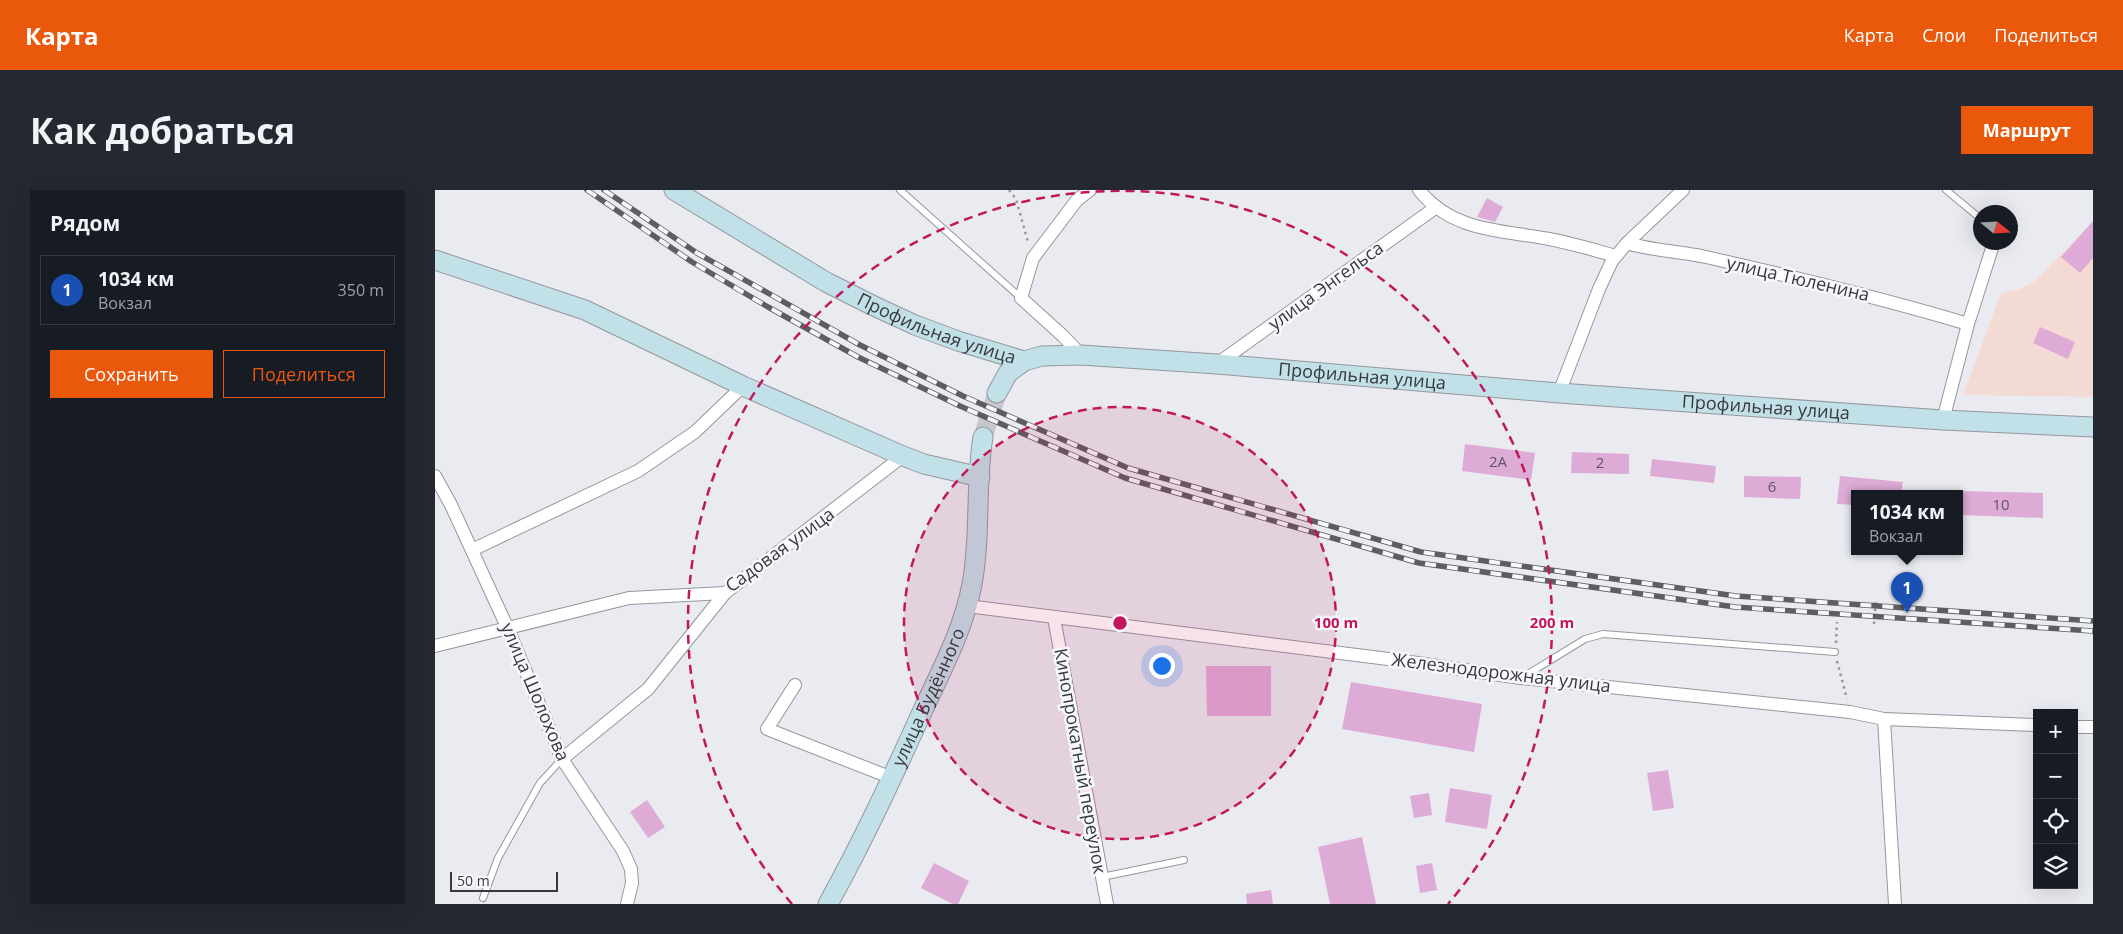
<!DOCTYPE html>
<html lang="ru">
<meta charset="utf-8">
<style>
:root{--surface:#171b24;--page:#242831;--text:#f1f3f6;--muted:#9ea1a6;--line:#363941;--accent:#ea580c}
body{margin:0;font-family:"Open Sans",sans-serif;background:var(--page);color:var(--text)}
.controls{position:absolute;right:15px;bottom:15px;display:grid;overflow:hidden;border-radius:0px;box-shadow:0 5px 20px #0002}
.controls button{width:45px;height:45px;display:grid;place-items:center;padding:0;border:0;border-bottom:1px solid var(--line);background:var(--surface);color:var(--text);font:25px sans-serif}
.compass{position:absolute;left:1538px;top:15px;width:45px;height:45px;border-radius:50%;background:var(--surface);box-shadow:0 5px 20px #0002;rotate:108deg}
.scale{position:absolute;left:15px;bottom:12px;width:108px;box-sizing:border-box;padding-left:5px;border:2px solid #38393c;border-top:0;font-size:14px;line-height:18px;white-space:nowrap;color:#38393c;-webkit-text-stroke:4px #f6f8fe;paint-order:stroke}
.you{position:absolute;left:726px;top:475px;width:18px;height:18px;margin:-12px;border:4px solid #fff;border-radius:50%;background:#1a73e8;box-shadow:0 0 0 8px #1a73e833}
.badge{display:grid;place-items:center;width:32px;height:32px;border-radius:50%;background:var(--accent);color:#fff;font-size:16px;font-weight:700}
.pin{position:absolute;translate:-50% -41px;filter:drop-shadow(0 1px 2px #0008)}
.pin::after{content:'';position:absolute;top:26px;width:18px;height:15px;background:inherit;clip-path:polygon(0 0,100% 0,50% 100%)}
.popup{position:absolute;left:1416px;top:300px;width:112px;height:65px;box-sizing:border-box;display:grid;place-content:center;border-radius:0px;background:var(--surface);filter:drop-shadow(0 1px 4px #0005);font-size:16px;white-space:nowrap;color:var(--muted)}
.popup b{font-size:19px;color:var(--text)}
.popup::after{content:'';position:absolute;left:50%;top:100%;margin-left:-10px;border:10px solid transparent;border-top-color:var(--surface)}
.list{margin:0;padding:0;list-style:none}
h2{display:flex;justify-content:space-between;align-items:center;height:65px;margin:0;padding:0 20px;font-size:21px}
h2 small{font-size:16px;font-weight:400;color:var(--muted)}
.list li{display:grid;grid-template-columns:32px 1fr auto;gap:15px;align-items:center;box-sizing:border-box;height:70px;margin:0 10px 10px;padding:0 10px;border:1px solid var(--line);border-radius:0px}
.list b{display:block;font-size:19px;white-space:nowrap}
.list p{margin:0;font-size:16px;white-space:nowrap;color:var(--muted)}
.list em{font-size:16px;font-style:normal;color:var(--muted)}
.actions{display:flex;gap:10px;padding:15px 20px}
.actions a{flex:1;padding:11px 0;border:1px solid var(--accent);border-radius:0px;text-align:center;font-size:18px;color:var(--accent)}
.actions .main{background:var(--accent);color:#fff}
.icon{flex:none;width:28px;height:28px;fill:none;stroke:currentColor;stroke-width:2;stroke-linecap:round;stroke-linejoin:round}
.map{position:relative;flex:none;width:1658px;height:714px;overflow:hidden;border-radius:0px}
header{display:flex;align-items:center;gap:30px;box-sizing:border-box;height:70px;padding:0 25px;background:var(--accent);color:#fff}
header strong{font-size:24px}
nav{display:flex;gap:28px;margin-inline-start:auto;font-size:18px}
.intro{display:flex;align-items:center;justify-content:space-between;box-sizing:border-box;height:120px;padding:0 30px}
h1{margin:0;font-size:35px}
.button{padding:12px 22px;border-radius:0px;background:var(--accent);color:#fff;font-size:18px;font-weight:700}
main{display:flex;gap:30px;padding:0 30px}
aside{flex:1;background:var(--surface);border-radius:0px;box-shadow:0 5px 20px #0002}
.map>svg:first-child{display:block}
.industrial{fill:#f4dad5}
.building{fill:#ddabd6}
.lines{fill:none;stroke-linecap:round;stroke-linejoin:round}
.secondary-tunnel{stroke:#c6c7cd;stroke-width:19;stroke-dasharray:19 9;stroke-linecap:butt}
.lane-casing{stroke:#95979c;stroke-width:8}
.street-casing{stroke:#95979c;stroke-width:14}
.secondary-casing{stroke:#95979c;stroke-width:21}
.path{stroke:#96989c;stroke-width:2.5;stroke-dasharray:2.5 4;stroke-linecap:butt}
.lane{stroke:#fff;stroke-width:6}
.street{stroke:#fff;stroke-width:12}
.secondary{stroke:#c2e0e8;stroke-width:19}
.rail-casing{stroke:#5d5e62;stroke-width:5.5}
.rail{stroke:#f6f8fe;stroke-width:4;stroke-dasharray:11;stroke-linecap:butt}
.ring{fill:none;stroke:#c2185b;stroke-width:2.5;stroke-dasharray:9 6}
.labels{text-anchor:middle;stroke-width:5;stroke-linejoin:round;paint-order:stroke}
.number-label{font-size:15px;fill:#615662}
.street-label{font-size:18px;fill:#38393c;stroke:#f6f8fe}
.centre{fill:#c2185b;stroke:#f6f8fe;stroke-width:2.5}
.ring-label{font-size:15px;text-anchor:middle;font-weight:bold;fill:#c2185b;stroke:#f6f8fe;stroke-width:5;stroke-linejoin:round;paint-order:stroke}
</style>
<header>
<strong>Карта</strong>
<nav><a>Карта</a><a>Слои</a><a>Поделиться</a></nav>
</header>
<div class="intro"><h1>Как добраться</h1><a class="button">Маршрут</a></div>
<main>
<aside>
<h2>Рядом<small></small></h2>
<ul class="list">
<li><span class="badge" style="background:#1a4fb4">1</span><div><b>1034 км</b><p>Вокзал</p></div><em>350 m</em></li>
</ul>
<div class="actions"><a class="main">Сохранить</a><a>Поделиться</a></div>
</aside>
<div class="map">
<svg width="1658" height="714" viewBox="0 0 1658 714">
<rect width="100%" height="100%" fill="#e9ebf1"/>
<path class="industrial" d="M1658,32V207L1528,205L1566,103L1585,99L1599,92Z"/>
<g class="building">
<path d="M1052,8L1068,17L1060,32L1042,27Z"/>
<path d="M1658,31V68L1645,83L1626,67Z"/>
<path d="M1605,137L1640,152L1633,169L1598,153Z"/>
<path d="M1030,254L1100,263L1096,290L1027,281Z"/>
<path d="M1137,262L1194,264V284L1136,283Z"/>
<path d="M1217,269L1281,276L1279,293L1215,286Z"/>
<path d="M1309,286L1366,287L1365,309L1309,307Z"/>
<path d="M1405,286L1468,292L1466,304H1420V315L1402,314Z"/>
<path d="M1524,301L1608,303V328L1524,325Z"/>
<path d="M771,476H836V526H772Z"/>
<path d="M916,492L1047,514L1039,562L907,539Z"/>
<path d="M1233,580L1239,618L1218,621L1212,583Z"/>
<path d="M1015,598L1057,605L1052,639L1010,632Z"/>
<path d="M994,603L997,625L979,628L975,606Z"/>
<path d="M212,610L230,637L213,648L195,622Z"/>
<path d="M927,647L941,714H895L883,657Z"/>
<path d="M499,673L534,691L523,714H518L486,698Z"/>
<path d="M997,673L1002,700L985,703L981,676Z"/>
<path d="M836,700L838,714H812L811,704Z"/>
</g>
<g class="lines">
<path class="secondary-tunnel" d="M548,247L562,203"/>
<defs>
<g id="lane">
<path d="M465,0L586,108"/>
<path d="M1511,0L1546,29"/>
<path d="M1088,487L1150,449L1168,444L1400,462"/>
<path d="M667,687L749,670"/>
<path d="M48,708L63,668L105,593L127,569"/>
</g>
<g id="street">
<path d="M984,0C1017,42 1067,40 1114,49C1136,53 1159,60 1181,66"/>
<path d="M1192,53C1218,61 1245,61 1271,67C1359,87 1446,108 1533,134"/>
<path d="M646,165L628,146L586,108L598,68L642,10L655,0"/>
<path d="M782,174L1000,18"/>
<path d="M1124,203L1164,99L1177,71L1192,53L1248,0"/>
<path d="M1508,230L1533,134L1559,52"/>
<path d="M0,286L16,315L73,439L127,569L188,661L196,679L197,693L192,714"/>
<path d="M37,360L203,281L260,242L308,196"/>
<path d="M532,416L969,471L1086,488L1415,522L1449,529L1602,535"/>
<path d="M619,428L672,714"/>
<path d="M0,456L194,408L290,403L468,266"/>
<path d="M360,495L332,539L457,588"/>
<path d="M1449,529L1460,714"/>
<path d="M1639,537H1658"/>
<path d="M127,569L213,499L290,403"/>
</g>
<g id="secondary">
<path id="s1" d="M239,0L391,92L439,116L480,135L523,151L589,171L607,166L646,165L782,174L1124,203L1508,230L1658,237"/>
<path d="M0,70L150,120L308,196L468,266L489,274L545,287"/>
<path d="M562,203L573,183L589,171"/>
<path id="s2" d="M393,714C428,651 458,586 488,520C507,479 529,438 537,394C546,347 540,295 548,247"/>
</g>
</defs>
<use href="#lane" class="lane-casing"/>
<use href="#street" class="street-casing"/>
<use href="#secondary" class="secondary-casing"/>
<g class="path">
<path d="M574,0L581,9L593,52"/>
<path d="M1439,434L1441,409"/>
<path d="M1401,453L1402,432"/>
<path d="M1402,471L1412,509"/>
</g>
<use href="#lane" class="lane"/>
<use href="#street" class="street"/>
<use href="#secondary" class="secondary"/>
<defs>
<g id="rail">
<path d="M152,0L257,72L333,117L423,167L525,216L690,288L984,373L1300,417L1658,441"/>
<path d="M169,0L262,63L425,155L528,206L693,278L986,362L1301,406L1658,431"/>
</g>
</defs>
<use href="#rail" class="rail-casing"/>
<use href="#rail" class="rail"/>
</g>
<circle cx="685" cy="433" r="216" fill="#c2185b" fill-opacity=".12"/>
<g class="ring">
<circle cx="685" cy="433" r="216"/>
<path d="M357 714A432 432 0 1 1 1013 714"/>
</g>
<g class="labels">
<g class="number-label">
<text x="1063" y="277">2А</text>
<text x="1165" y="278">2</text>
<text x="1337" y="302">6</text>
<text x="1566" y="320">10</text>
</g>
<g class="street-label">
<text transform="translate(1363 89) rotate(13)" y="6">улица Тюленина</text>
<text transform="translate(891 96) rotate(-36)" y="6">улица Энгельса</text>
<text dy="6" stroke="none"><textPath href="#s1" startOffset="298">Профильная улица</textPath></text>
<text dy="6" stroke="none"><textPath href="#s1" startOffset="731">Профильная улица</textPath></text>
<text dy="6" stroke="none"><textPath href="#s1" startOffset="1136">Профильная улица</textPath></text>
<text transform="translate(345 360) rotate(-36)" y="6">Садовая улица</text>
<text transform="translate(1066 483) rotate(7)" y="6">Железнодорожная улица</text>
<text transform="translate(100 502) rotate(67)" y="6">улица Шолохова</text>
<text dy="6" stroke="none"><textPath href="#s2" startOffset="230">улица Будённого</textPath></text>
<text transform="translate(645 571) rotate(80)" y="6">Кинопрокатный переулок</text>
</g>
</g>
<circle cx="685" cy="433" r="8" class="centre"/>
<g class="ring-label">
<text x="901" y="438">100 m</text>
<text x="1117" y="438">200 m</text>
</g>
</svg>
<div class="controls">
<button>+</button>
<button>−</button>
<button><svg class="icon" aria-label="locate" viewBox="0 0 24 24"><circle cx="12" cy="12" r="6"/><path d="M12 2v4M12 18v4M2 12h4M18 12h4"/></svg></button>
<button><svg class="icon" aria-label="layers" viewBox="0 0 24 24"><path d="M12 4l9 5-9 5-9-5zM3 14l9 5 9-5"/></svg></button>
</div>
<svg class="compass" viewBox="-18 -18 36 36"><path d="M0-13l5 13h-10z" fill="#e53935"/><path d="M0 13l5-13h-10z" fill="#9ea1a6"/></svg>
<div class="scale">50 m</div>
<div class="you"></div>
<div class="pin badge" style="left:1472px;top:423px;background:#1a4fb4">1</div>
<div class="popup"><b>1034 км</b>Вокзал</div>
</div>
</main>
